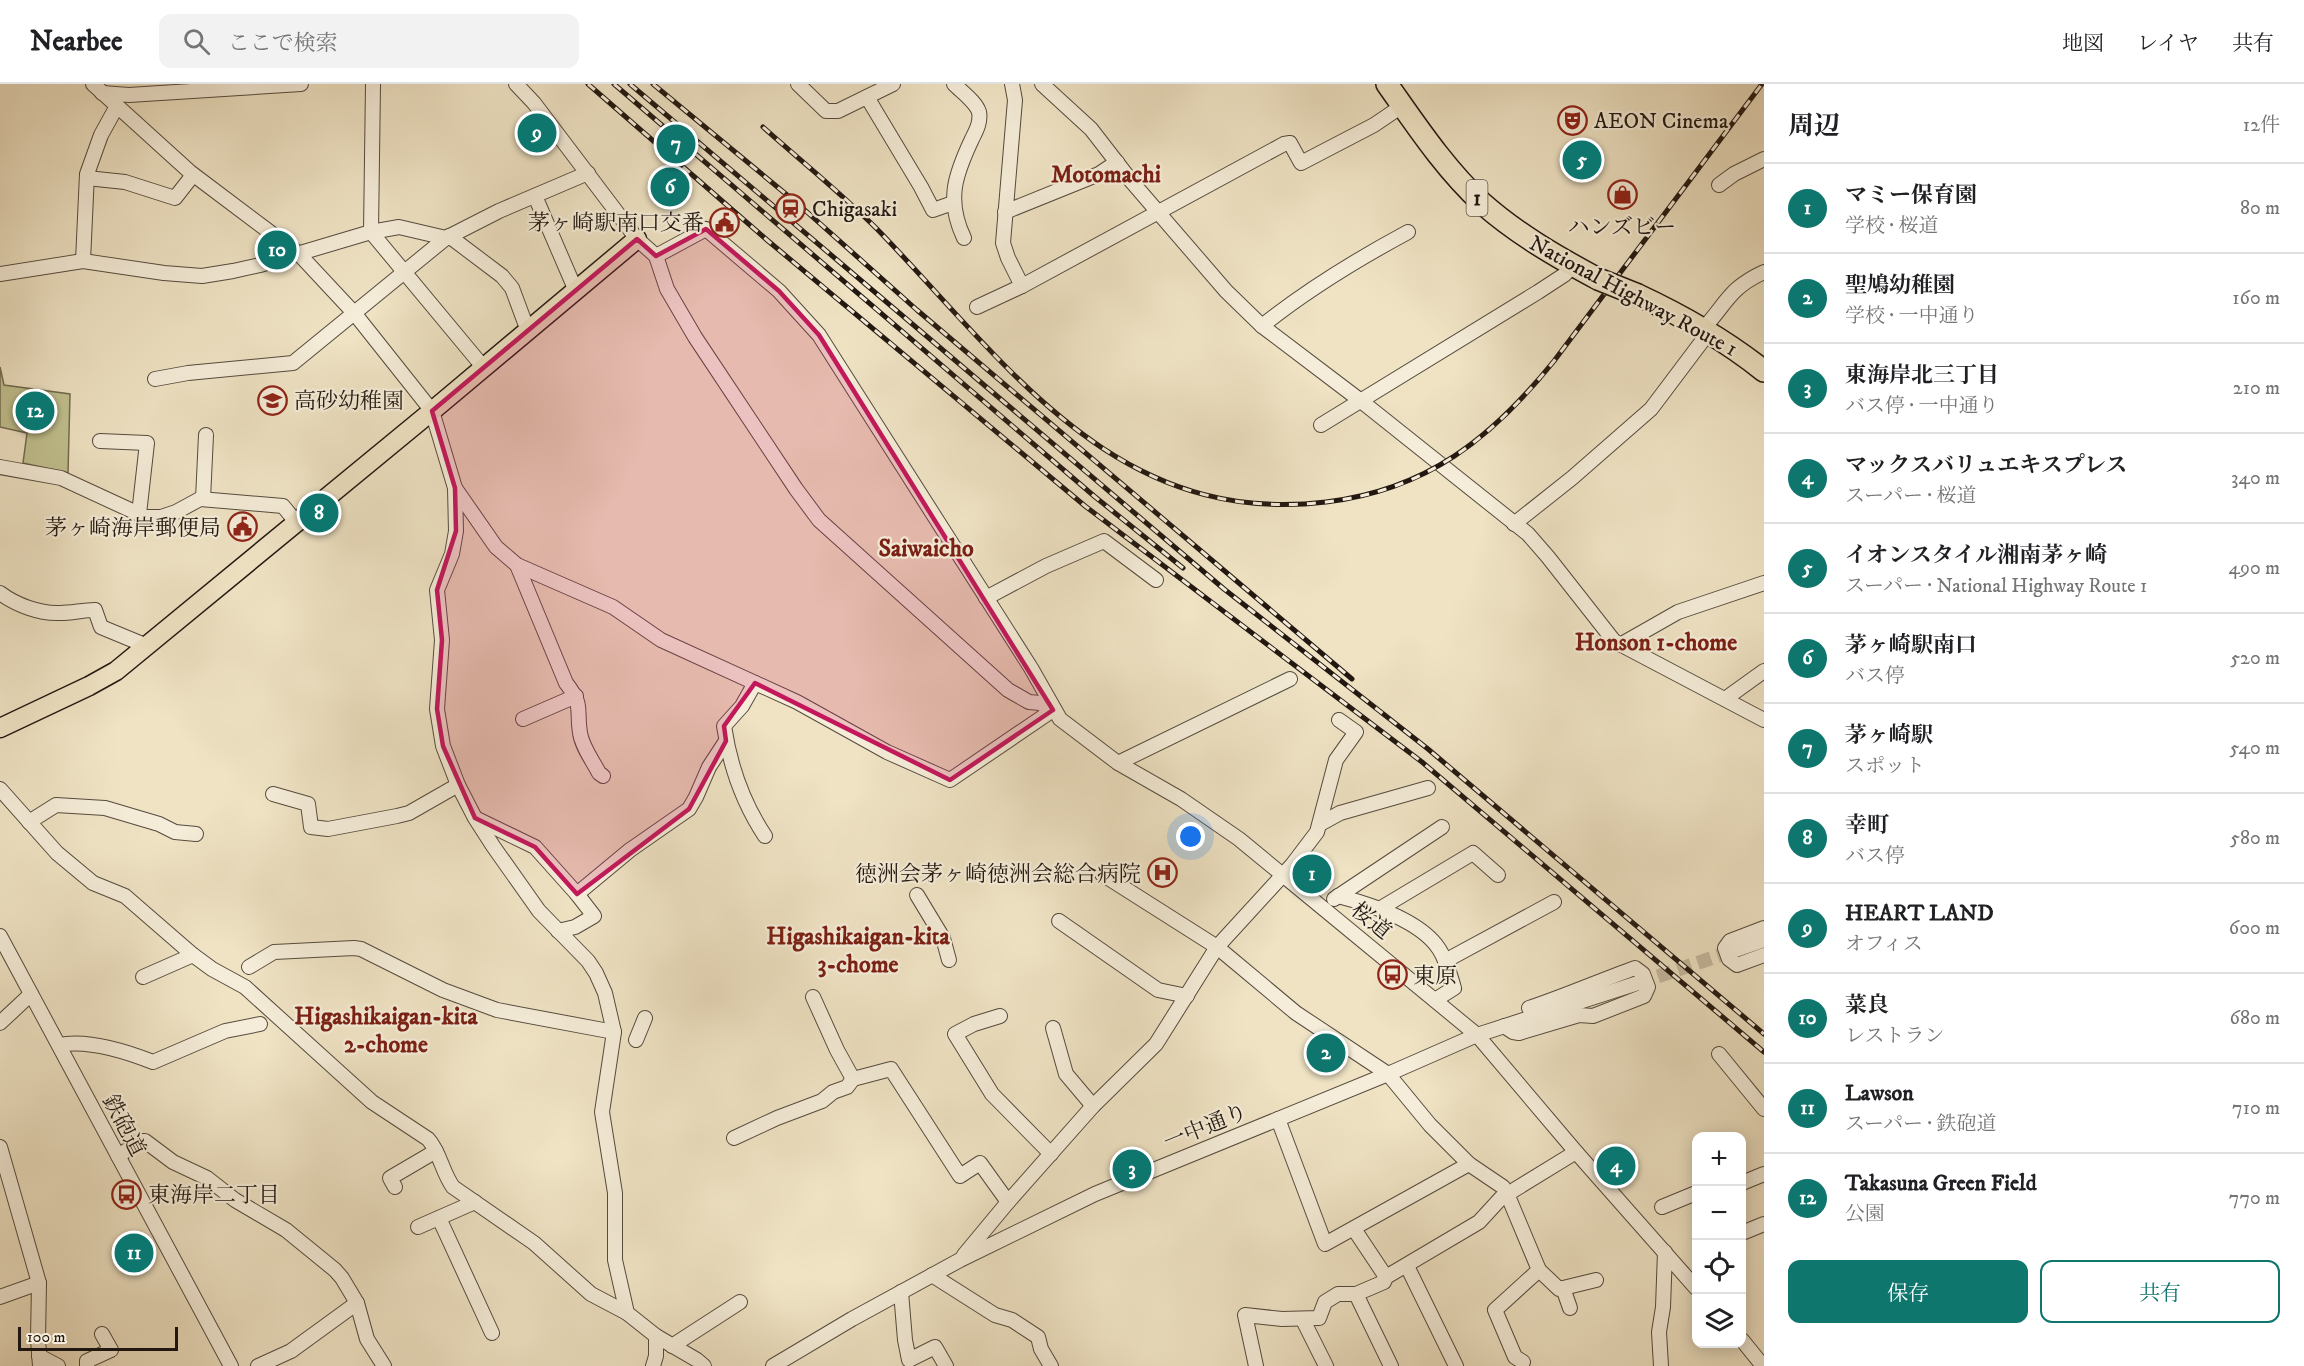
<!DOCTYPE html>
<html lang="ja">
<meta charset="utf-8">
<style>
:root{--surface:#fff;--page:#f2f2f2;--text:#202124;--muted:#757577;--line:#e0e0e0;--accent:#0f766e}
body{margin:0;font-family:"IM FELL DW Pica","Noto Serif JP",serif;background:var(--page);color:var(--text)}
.controls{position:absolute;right:18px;bottom:18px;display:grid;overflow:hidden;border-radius:12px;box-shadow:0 3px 15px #0003}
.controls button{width:54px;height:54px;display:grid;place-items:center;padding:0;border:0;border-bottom:2px solid var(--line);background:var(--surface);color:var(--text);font:30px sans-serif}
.scale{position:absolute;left:18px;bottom:15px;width:160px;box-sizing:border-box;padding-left:6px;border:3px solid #221811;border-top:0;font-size:16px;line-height:21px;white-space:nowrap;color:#221811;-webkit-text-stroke:4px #f5edd9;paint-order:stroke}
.you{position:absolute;left:1191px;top:753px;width:21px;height:21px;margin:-15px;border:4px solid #fff;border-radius:50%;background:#1a73e8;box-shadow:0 0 0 9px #1a73e833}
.badge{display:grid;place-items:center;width:39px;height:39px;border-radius:50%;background:var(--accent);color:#fff;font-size:20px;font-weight:700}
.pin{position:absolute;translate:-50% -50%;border:3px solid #fff;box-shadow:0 2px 6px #0006}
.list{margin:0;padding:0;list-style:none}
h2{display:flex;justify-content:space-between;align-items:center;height:78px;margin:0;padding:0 24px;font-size:26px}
h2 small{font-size:20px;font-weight:400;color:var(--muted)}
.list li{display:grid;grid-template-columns:39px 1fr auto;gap:18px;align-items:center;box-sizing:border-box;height:90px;padding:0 24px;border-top:2px solid var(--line)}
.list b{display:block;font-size:22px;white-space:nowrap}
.list p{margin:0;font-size:20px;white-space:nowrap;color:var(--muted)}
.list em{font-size:20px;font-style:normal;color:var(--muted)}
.actions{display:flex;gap:12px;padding:18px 24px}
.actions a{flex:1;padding:14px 0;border:2px solid var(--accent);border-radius:12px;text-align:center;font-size:21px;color:var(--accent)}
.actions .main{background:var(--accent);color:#fff}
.icon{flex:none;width:33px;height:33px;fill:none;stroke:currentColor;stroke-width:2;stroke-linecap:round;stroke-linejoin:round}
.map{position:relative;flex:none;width:1764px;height:1282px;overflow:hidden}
header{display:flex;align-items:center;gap:36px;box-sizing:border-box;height:84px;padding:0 30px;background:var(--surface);border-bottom:2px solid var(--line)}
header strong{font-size:28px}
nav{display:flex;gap:33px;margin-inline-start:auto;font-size:21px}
.search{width:420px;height:54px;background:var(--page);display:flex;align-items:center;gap:15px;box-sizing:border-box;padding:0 21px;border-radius:12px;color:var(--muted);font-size:22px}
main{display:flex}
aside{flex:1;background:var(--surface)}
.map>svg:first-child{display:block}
.green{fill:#c1c18f;stroke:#726c50;stroke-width:1.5}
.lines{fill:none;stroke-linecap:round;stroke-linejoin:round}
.minor-tunnel{stroke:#c6baa0;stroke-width:14;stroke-dasharray:14 7;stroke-linecap:butt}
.minor-casing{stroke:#554b3e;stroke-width:16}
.major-casing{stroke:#221811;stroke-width:21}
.highway-casing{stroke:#221811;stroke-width:24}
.minor{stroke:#f5edd9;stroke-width:14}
.major{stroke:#efe3c4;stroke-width:18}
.highway{stroke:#efe3c4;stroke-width:21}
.rail-casing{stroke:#221811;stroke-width:5}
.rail{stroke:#f5edd9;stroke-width:3;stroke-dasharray:9;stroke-linecap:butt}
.highway-bridge-casing{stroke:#221811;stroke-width:24;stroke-linecap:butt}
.highway-bridge{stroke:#efe3c4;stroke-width:21}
.marked{fill:#c2185b;fill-opacity:0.2;stroke:#c2185b;stroke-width:4.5;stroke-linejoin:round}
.labels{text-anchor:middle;stroke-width:4.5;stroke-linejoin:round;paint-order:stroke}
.shield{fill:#f5edd9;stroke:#61584d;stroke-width:1.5}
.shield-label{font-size:21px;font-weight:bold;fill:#221811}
.poi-label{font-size:22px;fill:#221811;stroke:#f5edd9;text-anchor:start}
.street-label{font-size:22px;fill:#221811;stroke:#f5edd9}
.neighbourhood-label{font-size:24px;font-weight:bold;fill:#7a1f14;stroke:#f5edd9}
</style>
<header>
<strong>Nearbee</strong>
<div class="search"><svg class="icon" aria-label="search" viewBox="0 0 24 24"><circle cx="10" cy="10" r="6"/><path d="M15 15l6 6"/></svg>ここで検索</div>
<nav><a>地図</a><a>レイヤ</a><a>共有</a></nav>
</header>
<main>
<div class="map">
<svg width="1764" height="1282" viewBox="0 0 1764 1282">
<rect width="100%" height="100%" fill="#efe3c4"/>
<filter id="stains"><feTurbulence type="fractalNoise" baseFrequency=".00333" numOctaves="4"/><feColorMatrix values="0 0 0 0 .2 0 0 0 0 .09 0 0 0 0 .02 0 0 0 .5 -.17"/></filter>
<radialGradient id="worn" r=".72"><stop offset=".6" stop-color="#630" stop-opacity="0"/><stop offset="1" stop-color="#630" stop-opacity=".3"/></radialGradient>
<path class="green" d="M0,283L4,301L70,310L68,389L23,379L27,349L0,343Z"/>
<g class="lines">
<path class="minor-tunnel" d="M1638,899L1733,867"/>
<defs>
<g id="minor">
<path d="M93,0L190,88L299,170L355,230L432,327L455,404L456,447L452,470L437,506L442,556L437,625L443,662L458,701L475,734L493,762L539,827L588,877L596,889L605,909L614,948L602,1028L615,1109V1176L627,1229L656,1252L697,1276L704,1282"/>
<path d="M373,0L371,148L484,284"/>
<path d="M516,0L534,19L637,155L656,172L667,205L695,253L796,405L819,436L1008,606L1029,618L1040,619L1053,626"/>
<path d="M798,0L826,27H838L893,0"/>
<path d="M954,0C962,8 976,18 979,28C981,38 976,47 972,55C955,91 946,116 964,154"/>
<path d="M1012,0L1015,16L1003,159L1008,174L1022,202L1284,60L1290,59L1301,79L1374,41L1402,22"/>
<path d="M1042,0L1091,45L1132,98L1226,207L1262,242L1361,317L1528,450L1548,473L1614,557L1764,636"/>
<path d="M102,9L129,11L301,0"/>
<path d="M867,13L921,103L933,126L953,119"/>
<path d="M87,94L125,98L175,114L193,91"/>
<path d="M1719,101L1734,90L1764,75"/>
<path d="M535,112L576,207"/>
<path d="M1005,128L1099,90L1117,78"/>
<path d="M449,152L502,192L512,204L528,247"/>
<path d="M656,172L706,145L779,207L819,251L1031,584L1060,635L1118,679L1181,715L1239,755L1477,951L1576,1068L1696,1204"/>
<path d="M83,177L87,90L101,51L117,22"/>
<path d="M0,190L83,177L164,189L202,192L233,187L260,181L371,148L399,143L446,154L499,127L588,89"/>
<path d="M977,223L1022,202"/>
<path d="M1262,242C1308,205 1356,176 1408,148"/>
<path d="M1703,245C1727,219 1729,204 1764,188"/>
<path d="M155,295L188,289L293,279L446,154"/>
<path d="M1321,341L1538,208L1564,191L1573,182"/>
<path d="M0,383L61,394L139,430L147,359L100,357"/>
<path d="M455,404L496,463L517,481L613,523L661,556L797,618L887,668L950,696L1053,626"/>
<path d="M203,415L206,351"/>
<path d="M139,430L144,433H161L176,428L200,415L283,422L297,439"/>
<path d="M1514,440L1572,394L1651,325L1703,256L1707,247"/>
<path d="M517,481L566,599C584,622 576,625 580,649C582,663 593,677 599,689L603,692"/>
<path d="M0,509C16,521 40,530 60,529C72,529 83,526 95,526L101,543L147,562"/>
<path d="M986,514L1046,482L1104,457L1156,496"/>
<path d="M1620,561L1678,528L1764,499"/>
<path d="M755,599L742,622L724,642C730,682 743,719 765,752"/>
<path d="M1725,615L1764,587"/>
<path d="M523,635L576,612"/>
<path d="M1118,679L1290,595"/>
<path d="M0,705L57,769L93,799L125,812L193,871L212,885L245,903L372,1018L428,1055C440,1068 442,1088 453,1103L534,1159L591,1210L627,1229"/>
<path d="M273,710L308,720L311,743L328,745L397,732L409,729L458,701"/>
<path d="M477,735L535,763L577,810"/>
<path d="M29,738L56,721L105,724L159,740L175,748L196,750"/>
<path d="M1320,740L1340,729L1428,704"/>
<path d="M1102,790L1217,863L1296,929L1388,990L1430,1041L1469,1080L1503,1103L1508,1112L1539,1186L1495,1226L1515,1273L1523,1278"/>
<path d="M917,811L943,854L949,876"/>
<path d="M1338,812C1369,820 1421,837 1439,865C1447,877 1450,891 1454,904L1435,916"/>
<path d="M1334,815L1442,743"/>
<path d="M1381,824L1473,769L1498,791"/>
<path d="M1059,837L1158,906L1187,912"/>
<path d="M1764,844L1730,857L1725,864L1729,875L1737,881L1764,871"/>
<path d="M558,847L575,843L594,832L577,810L630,766L689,725L696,713L709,683L726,657"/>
<path d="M0,852L231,1282"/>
<path d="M1733,867L1764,856"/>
<path d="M1445,877L1554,818"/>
<path d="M249,883L274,868L354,864L361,865L443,906L497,926L614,948"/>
<path d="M143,893L193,871"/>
<path d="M813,913L837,966L853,995"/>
<path d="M1000,932L974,940L955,950L992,1010L1051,1070"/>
<path d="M0,939L31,910"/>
<path d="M1504,942L1513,948L1519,949L1579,931L1593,932L1644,912L1648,903L1643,890L1635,884C1599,897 1565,912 1529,924"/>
<path d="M1053,944L1066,990L1093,1022"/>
<path d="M636,956L645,934"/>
<path d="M59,961C88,955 125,967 153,978L225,947L260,940"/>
<path d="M1719,970L1764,1025"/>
<path d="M1278,1035L1325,1160L1469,1080"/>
<path d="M734,1054L777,1034L822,1017L833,1008L847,1003L853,995L891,985L960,1092L980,1079L1008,1118"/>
<path d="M0,1063L39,1199L38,1255L40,1282"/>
<path d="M118,1072L141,1057H145L173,1078L207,1094L235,1116L286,1146L335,1186L342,1194L357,1219L367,1255L384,1282"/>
<path d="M1742,1099L1764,1090"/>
<path d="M395,1103L390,1094L436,1067"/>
<path d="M1662,1123L1696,1109"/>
<path d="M439,1134L492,1249"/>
<path d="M418,1143L475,1118"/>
<path d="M1354,1145L1386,1193"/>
<path d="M1742,1149L1764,1140"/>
<path d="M964,1171L1008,1118L1093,1022L1156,960L1217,863L1292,781L1317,748L1336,676L1356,648L1339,636"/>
<path d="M1407,1182L1456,1282"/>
<path d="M1539,1186L1559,1205L1596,1196"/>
<path d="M932,1191L995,1231L1012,1236L1038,1253L1041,1265L1051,1282"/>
<path d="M1563,1204L1570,1224"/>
<path d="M901,1208L905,1256L909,1276L935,1263L946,1282"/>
<path d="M1356,1210L1391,1282"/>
<path d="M0,1213L39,1199"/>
<path d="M1303,1236L1326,1282"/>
<path d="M1742,1256L1763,1282"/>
<path d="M672,1262L740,1218"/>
<path d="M39,1272L58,1282"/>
<path d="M87,1282V1277L111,1266L102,1250"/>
<path d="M258,1282L291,1267L357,1219"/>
<path d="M653,1282L656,1272V1252"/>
<path d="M773,1282L852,1235L960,1176L1095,1110L1388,990L1477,951L1638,899"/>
<path d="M1256,1282L1245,1231L1282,1235L1319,1234L1325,1218L1338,1210H1356L1384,1198L1386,1193L1479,1138L1501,1114L1576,1068"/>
<path d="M1661,1282L1659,1248L1663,1223L1665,1168"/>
</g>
<path id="major" d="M0,644L89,602L116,587L432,327L637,155"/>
<g id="highway">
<path d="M1387,0C1416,41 1445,85 1482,119C1517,150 1557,173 1598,195"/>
<path d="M1638,211C1683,232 1725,256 1764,287"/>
</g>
</defs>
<use href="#minor" class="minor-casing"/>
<use href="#major" class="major-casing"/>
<use href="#highway" class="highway-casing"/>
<use href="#minor" class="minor"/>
<use href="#major" class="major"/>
<use href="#highway" class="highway"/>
<defs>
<g id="rail">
<path d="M588,0L767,156L1085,422L1422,678L1764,968"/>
<path d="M614,0L1094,412L1183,484"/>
<path d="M630,0L1224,505L1428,665L1764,950"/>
<path d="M653,0L798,120L917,226L1352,595"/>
<path d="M763,43C801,77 841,109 877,145C1007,279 1114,443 1326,418C1427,406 1492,354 1554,277L1762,0"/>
</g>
</defs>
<use href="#rail" class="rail-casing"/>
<use href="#rail" class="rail"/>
<defs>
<path id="highway-bridge" d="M1598,195L1638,211"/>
</defs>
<use href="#highway-bridge" class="highway-bridge-casing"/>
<use href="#highway-bridge" class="highway-bridge"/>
</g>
<path class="marked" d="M706,145L779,207L819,251L1053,626L950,696L755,599L724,642L726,657L689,725L577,810L535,763L475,734L443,662L437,625L442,556L437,506L456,447L455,404L432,327L637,155L656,172Z"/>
<defs>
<symbol id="theatre-ring" viewBox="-11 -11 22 22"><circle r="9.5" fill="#f5edd9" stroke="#8f2418" stroke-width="1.5"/><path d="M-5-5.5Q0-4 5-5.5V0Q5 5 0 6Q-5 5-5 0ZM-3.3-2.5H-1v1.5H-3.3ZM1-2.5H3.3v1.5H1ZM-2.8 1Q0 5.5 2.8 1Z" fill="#8f2418"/></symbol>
<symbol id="shop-ring" viewBox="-11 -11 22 22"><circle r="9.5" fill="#f5edd9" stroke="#8f2418" stroke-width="1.5"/><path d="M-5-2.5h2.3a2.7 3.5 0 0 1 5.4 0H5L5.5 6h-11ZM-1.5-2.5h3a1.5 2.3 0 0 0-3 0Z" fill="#8f2418"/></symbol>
<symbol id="station-ring" viewBox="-11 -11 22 22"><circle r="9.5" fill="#f5edd9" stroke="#8f2418" stroke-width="1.5"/><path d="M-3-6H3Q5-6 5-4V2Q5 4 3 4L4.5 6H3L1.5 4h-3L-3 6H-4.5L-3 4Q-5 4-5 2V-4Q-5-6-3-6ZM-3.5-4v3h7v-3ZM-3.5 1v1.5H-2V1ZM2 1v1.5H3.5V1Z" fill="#8f2418"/></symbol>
<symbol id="civic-ring" viewBox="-11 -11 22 22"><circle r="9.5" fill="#f5edd9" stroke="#8f2418" stroke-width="1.5"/><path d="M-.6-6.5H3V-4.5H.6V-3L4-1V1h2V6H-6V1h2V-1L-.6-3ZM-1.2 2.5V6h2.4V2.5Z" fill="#8f2418"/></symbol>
<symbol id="school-ring" viewBox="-11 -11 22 22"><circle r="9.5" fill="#f5edd9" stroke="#8f2418" stroke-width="1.5"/><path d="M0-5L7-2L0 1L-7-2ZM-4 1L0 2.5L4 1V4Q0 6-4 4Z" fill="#8f2418"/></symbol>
<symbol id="hospital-ring" viewBox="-11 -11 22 22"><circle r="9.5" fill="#f5edd9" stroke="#8f2418" stroke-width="1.5"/><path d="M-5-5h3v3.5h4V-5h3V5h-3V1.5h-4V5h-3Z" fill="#8f2418"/></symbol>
<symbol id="bus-ring" viewBox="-11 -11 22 22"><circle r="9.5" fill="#f5edd9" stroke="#8f2418" stroke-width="1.5"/><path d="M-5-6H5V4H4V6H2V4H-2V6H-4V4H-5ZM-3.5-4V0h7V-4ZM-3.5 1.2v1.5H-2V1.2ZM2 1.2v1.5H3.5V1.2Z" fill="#8f2418"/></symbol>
</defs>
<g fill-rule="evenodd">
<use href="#theatre-ring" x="1556" y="20" width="33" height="33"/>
<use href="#shop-ring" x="1606" y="94" width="33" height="33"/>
<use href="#station-ring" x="774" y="108" width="33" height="33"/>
<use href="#civic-ring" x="708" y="122" width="33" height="33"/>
<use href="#school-ring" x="256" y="300" width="33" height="33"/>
<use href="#civic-ring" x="226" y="426" width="33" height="33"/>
<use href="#hospital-ring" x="1146" y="772" width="33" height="33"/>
<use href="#bus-ring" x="1376" y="874" width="33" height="33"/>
<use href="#bus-ring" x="110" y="1094" width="33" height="33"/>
</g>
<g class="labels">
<rect class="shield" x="1466.5" y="96" width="21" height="36" rx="4.5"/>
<g class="shield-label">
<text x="1477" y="121">1</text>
</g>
<g class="poi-label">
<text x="1594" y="44">AEON Cinema</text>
<text x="812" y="132">Chigasaki</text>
<text x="704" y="146" text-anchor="end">茅ヶ崎駅南口交番</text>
<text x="1622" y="150" text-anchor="middle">ハンズビー</text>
<text x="294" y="324">高砂幼稚園</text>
<text x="221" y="451" text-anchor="end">茅ヶ崎海岸郵便局</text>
<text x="1141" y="797" text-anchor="end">徳洲会茅ヶ崎徳洲会総合病院</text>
<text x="1413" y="899">東原</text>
<text x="148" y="1118">東海岸二丁目</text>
</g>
<g class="street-label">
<text transform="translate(1634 211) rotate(28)" y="8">National Highway Route 1</text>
<text transform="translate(1372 836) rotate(39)" y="8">桜道</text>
<text transform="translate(125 1041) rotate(62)" y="8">鉄砲道</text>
<text transform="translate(1205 1042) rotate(-22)" y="8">一中通り</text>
</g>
<g class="neighbourhood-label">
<text x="1106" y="98">Motomachi</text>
<text x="926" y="472">Saiwaicho</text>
<text x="1656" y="566">Honson 1-chome</text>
<text x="858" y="860">Higashikaigan-kita<tspan x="858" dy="28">3-chome</tspan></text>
<text x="386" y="940">Higashikaigan-kita<tspan x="386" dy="28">2-chome</tspan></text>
</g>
</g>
<rect width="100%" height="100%" filter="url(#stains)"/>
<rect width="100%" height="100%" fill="url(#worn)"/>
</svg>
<div class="controls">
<button>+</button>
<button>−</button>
<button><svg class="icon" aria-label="locate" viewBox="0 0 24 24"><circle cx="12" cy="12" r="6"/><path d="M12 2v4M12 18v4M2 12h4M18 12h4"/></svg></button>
<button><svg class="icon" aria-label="layers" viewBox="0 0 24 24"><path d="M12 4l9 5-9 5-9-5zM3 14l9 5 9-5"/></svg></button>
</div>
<div class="scale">100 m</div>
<div class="you"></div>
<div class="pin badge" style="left:1312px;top:790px">1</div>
<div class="pin badge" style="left:1326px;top:969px">2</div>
<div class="pin badge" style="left:1132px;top:1085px">3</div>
<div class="pin badge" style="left:1616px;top:1082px">4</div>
<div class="pin badge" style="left:1582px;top:76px">5</div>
<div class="pin badge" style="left:670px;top:103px">6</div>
<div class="pin badge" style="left:676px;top:60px">7</div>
<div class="pin badge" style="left:319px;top:429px">8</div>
<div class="pin badge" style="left:537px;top:49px">9</div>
<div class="pin badge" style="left:277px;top:166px">10</div>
<div class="pin badge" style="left:134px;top:1169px">11</div>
<div class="pin badge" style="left:35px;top:327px">12</div>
</div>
<aside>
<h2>周辺<small>12件</small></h2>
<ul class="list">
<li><span class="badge">1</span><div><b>マミー保育園</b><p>学校 · 桜道</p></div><em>80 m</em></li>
<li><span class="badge">2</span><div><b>聖鳩幼稚園</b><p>学校 · 一中通り</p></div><em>160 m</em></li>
<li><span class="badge">3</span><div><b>東海岸北三丁目</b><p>バス停 · 一中通り</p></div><em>210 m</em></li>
<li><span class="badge">4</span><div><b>マックスバリュエキスプレス</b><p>スーパー · 桜道</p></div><em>340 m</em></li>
<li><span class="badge">5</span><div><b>イオンスタイル湘南茅ヶ崎</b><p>スーパー · National Highway Route 1</p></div><em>490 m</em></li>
<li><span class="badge">6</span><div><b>茅ヶ崎駅南口</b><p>バス停</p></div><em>520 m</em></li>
<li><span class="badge">7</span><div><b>茅ヶ崎駅</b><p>スポット</p></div><em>540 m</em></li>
<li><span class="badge">8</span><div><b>幸町</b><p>バス停</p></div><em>580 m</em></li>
<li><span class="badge">9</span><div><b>HEART LAND</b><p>オフィス</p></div><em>600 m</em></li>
<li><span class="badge">10</span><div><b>菜良</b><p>レストラン</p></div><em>680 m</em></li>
<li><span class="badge">11</span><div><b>Lawson</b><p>スーパー · 鉄砲道</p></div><em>710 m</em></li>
<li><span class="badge">12</span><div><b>Takasuna Green Field</b><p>公園</p></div><em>770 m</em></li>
</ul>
<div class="actions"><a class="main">保存</a><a>共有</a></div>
</aside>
</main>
